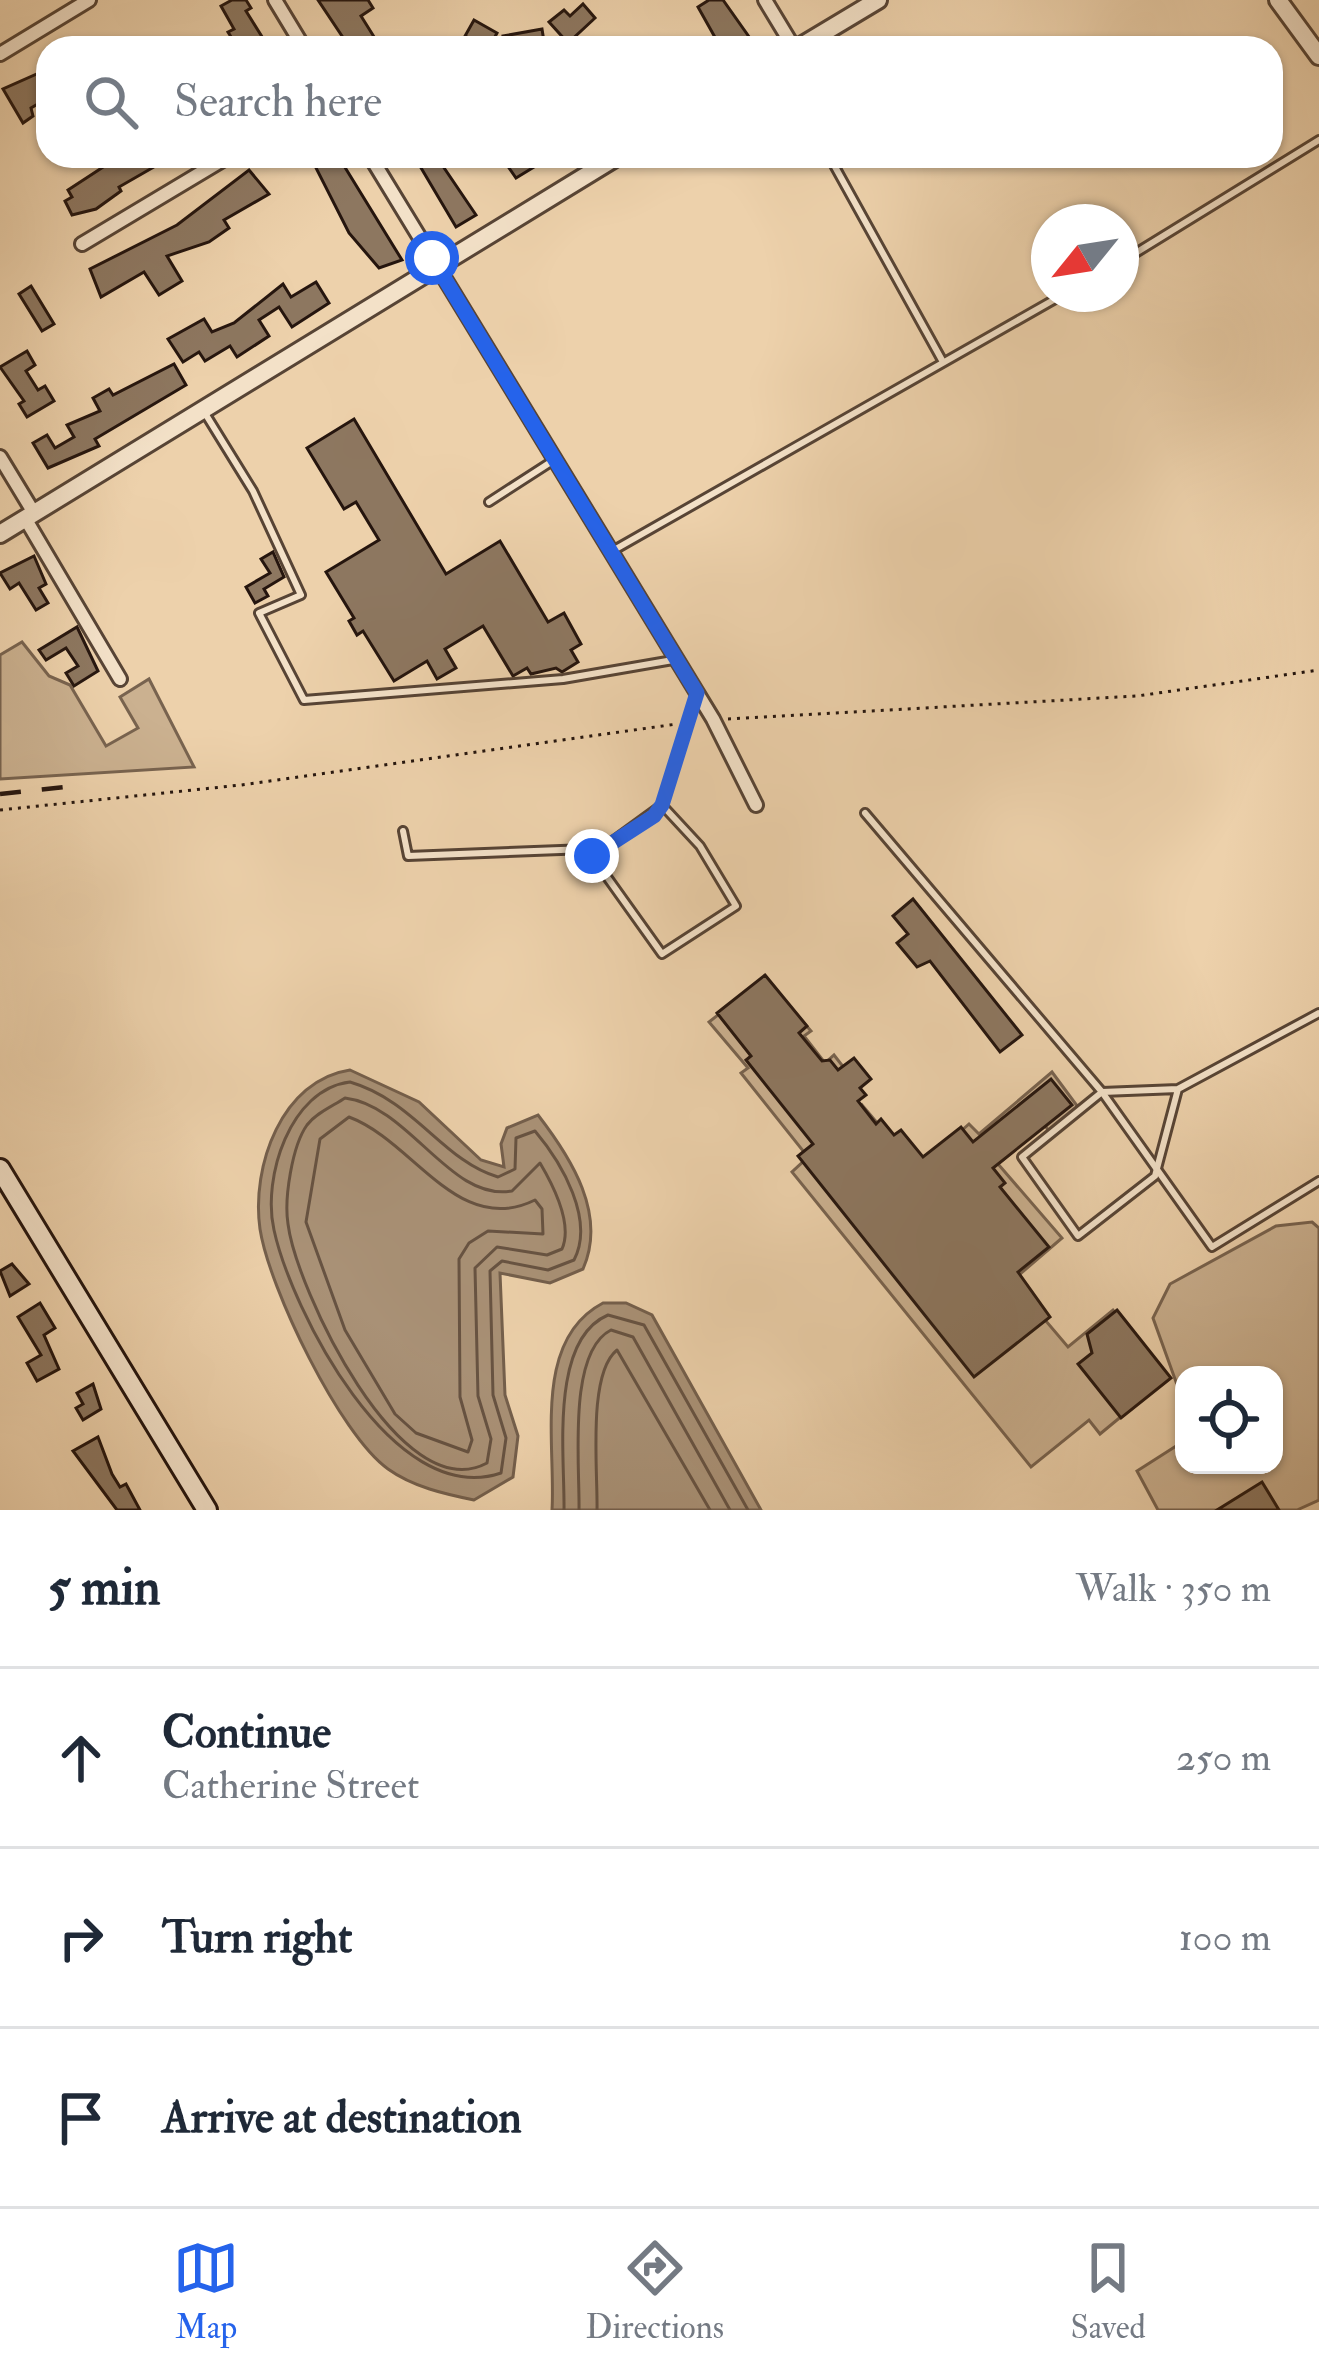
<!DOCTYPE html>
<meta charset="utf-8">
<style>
:root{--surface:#fff;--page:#f2f2f3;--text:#1f2937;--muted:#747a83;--line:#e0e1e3;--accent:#2563eb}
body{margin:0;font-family:"IM FELL Double Pica",serif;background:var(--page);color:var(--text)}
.controls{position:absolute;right:36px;bottom:36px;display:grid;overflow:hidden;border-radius:24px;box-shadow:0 3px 9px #0004}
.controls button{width:108px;height:108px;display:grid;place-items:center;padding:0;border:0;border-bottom:3px solid var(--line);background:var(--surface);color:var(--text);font:60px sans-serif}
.compass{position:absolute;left:1031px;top:204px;width:108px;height:108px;border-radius:50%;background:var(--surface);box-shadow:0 3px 9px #0004;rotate:240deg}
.stop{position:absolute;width:36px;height:36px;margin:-27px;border:9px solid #2563eb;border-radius:50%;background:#fff}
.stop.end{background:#2563eb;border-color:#fff;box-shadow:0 3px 12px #0008}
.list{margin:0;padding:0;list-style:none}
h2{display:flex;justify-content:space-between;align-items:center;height:156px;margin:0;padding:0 48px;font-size:51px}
h2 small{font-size:39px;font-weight:400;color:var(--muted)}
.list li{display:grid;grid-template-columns:78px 1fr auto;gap:36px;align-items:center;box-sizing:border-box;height:180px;padding:0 48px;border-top:3px solid var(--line)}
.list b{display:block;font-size:45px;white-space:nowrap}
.list p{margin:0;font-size:39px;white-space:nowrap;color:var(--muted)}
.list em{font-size:39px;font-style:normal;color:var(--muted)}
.icon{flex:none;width:66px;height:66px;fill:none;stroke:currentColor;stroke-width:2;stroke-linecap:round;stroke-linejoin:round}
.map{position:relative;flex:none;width:1319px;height:1510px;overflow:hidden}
.search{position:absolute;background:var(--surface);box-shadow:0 3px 9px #0004;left:36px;right:36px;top:36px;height:132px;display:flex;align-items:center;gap:30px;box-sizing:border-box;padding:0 42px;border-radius:36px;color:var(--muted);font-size:45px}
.sheet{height:696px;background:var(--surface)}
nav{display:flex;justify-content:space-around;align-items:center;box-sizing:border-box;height:168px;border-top:3px solid var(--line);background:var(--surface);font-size:33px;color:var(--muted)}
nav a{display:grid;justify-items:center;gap:6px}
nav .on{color:var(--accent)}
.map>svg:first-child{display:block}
.green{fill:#cbb190;stroke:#78634f;stroke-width:3}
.water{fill:#a99176;stroke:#745f4c;stroke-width:3}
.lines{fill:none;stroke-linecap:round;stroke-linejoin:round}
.shore{stroke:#675342;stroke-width:3}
.building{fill:#8d7760;stroke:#25150e;stroke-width:3}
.service-casing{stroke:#574435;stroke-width:12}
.minor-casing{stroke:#574435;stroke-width:18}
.tertiary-casing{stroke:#574435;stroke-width:22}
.secondary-casing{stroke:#25150e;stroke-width:24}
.path{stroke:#25150e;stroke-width:3;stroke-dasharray:3 6;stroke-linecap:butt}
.service{stroke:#f3e1c8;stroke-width:6}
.minor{stroke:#f3e1c8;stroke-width:12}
.tertiary{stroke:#f3e1c8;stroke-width:16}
.secondary{stroke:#f3e1c8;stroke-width:18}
.rail{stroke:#25150e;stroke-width:4.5;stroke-dasharray:21 21;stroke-linecap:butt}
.route{stroke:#2563eb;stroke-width:15}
</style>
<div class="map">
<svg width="1319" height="1510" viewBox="0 0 1319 1510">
<rect width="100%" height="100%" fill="#edd1ab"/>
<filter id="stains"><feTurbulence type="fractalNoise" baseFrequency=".00167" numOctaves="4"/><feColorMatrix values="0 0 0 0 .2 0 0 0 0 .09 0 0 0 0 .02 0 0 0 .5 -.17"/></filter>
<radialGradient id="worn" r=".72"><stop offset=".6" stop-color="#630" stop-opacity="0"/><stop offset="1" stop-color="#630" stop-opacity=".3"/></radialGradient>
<g class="green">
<path d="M22,642L49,676L70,685L106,746L138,728L120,697L149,679L194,767L0,779V655Z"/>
<path d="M765,978L811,1031L804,1036L825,1063L834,1055L862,1091L851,1116L862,1105L917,1170L969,1124L979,1134L1052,1072L1078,1107L1049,1132L1045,1125L998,1164L1062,1238L1012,1281L1068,1347L1113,1310L1169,1377L1100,1434L1089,1420L1031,1467L792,1172L808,1157L741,1073L748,1068L709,1022Z"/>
<path d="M1312,1222L1319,1228V1500L1297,1510H1158L1137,1471L1184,1441V1465H1274V1375H1184V1404L1153,1318L1170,1284L1276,1226Z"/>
</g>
<g class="water">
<path d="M350,1070L419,1102L481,1160L504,1167L501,1144L507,1128L538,1115C572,1159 607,1215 583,1269L550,1283L500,1273L505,1395L518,1436L513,1477L474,1500C445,1494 413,1487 388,1469C340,1435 269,1288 260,1229C251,1166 282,1080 350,1070Z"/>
<path d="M603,1303H626L652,1315L761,1510H552C556,1444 532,1340 603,1303Z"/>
</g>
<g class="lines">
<g class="shore">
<path d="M350,1082C415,1101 443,1161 498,1177L515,1169L516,1138L535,1131C562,1163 595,1220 574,1260L548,1270L502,1261L490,1271L493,1395L506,1438L501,1473C392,1510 291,1308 274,1230C262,1178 290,1089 350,1082Z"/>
<path d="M345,1098C410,1106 450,1202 512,1191L540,1163C553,1185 573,1224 562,1249L547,1255L497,1247L475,1268L478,1396L491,1439L487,1463C400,1510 296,1288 288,1224C284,1199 292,1146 307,1125C316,1113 333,1106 345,1098Z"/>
<path d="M349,1117C414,1141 458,1238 535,1200L542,1209L543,1234L488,1231L469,1243L459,1259L460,1397L472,1440L468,1452L416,1433L395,1414L345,1330L306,1222L320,1139Z"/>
<path d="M564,1510C565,1457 549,1340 608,1315L644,1325L748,1510"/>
<path d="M579,1510C580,1466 567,1352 611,1330L633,1337L730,1510"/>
<path d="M597,1510C598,1472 587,1374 617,1350L710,1510"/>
</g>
</g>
<g class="building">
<path d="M232,0H246L251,8L246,11L269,48H238L228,32L234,29L221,6Z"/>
<path d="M318,0H368L373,8L361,16L381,48H350Z"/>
<path d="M709,0H723L752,41L721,48L698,7Z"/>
<path d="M583,4L595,18L568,43L549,22L564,10L570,16Z"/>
<path d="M474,20L497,33L489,48L465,36Z"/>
<path d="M542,29L545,48H505L503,36Z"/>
<path d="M48,69V98L31,108L33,116L23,123L3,89Z"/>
<path d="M120,156H154L159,164L119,187L121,191L96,209L72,215L65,201L72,197L68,190Z"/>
<path d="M329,156H338L402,260L379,268L349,233L314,164Z"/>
<path d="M414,156H436L476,215L456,227Z"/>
<path d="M521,156H552L516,178L507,165Z"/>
<path d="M249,170L269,194L224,220L229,228L209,242L167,256L182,281L159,295L144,272L101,297L90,269L177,225Z"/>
<path d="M316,282L329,303L292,327L279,307L259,320L269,336L237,357L230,346L205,361L199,352L183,362L168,339L204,319L212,332L234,323L283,284L291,297Z"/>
<path d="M31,286L54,324L42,331L19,294Z"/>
<path d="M27,351L35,365L26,371L38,390L45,386L54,401L27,417L19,404L24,401L0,367Z"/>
<path d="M174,364L186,385L95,439L99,446L48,468L33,443L47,435L55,448L74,437L67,425L100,411L93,398L109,389L113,395Z"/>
<path d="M354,419L446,574L500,541L548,622L564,613L581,644L571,650L578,662L562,672L556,668L531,674L527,668L513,676L483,626L445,649L456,668L437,679L427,661L394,681L363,631L357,635L349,621L354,618L326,572L379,540L356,502L344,509L307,448Z"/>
<path d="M273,552L284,577L264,589L268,596L255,603L246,587L270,573L261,559Z"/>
<path d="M34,556L46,584L39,588L48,603L36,610L19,583L10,589L0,573Z"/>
<path d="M77,627L98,671L74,686L66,673L78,666L66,648L46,660L39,650Z"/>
<path d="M913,899L1022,1035L1000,1052L930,961L917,967L897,943L908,934L893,916Z"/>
<path d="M765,975L807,1026L799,1033L822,1061L830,1060L838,1070L854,1058L871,1079L860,1088L866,1095L858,1101L876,1124L881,1119L894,1135L901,1130L923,1157L961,1127L973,1142L1051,1079L1072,1105L993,1168L1005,1183L1000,1187L1049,1247L1018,1272L1050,1317L974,1377L798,1156L813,1144L746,1060L751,1056L717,1013Z"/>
<path d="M12,1264L29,1284L10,1296L0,1271Z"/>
<path d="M40,1303L55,1328L44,1335L59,1369L37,1381L27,1363L41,1355L18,1317Z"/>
<path d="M1117,1310L1171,1378L1121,1418L1078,1364L1092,1353L1087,1334Z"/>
<path d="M93,1384L101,1409L83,1420L76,1408L83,1404L77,1393Z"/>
<path d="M98,1437L112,1474L120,1487L126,1484L140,1510H117L73,1451Z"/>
<path d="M1262,1482L1279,1510H1217Z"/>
</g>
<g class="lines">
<defs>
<g id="service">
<path d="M829,156L943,362"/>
<path d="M1121,262L1319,140"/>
<path d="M203,410L253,491L301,595L259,613L304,700L563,679L673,660"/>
<path d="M489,502L554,460"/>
<path d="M614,550L1064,294"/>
<path d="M865,813L1102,1092L1212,1247L1319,1181"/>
<path d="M403,831L408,856L587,849L662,954L736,906L700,846L662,805"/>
<path d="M592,856L662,805L696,696"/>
<path d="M1178,1089L1155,1176L1078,1236L1022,1157L1102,1092L1178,1089L1319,1013"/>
</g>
<g id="minor">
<path d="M275,0L304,48"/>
<path d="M765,0L794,48"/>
<path d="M0,54L89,0"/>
<path d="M370,156L713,719L756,805"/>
<path d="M82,244L229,156"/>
<path d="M0,457L34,513"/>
<path d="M25,518L120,679"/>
</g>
<g id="tertiary">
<path d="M1278,0L1319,56"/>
<path d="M798,48L878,0"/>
<path d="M0,534L618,156"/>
</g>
<path id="secondary" d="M0,1169L207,1510"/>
</defs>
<use href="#service" class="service-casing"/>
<use href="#minor" class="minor-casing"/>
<use href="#tertiary" class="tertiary-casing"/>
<use href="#secondary" class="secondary-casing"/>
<g class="path">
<path d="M728,719L1137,696L1319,670"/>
<path d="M0,810L241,785L677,724"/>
</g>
<use href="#service" class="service"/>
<use href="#minor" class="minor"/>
<use href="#tertiary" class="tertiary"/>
<use href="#secondary" class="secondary"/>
<path class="rail" d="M0,794L75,786"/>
</g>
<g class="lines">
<path class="route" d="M432,258L697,693L662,805L654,816L592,856"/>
</g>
<rect width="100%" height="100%" filter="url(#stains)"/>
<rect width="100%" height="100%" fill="url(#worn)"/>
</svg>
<div class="controls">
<button><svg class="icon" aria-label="locate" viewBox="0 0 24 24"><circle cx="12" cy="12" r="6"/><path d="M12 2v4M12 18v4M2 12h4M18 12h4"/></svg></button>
</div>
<svg class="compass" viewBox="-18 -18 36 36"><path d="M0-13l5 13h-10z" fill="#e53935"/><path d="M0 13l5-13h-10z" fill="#747a83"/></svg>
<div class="stop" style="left:432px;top:258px"></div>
<div class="stop end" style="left:592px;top:856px"></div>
<div class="search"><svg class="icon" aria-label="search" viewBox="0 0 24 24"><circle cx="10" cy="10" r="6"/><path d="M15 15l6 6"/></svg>Search here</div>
</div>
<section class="sheet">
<h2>5 min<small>Walk · 350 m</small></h2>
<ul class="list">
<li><svg class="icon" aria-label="ahead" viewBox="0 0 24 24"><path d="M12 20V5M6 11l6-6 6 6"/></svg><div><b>Continue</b><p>Catherine Street</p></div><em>250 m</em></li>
<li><svg class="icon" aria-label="right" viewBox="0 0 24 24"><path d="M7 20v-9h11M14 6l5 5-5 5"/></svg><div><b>Turn right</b></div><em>100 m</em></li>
<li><svg class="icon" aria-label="arrive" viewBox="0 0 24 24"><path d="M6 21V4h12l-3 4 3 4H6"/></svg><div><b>Arrive at destination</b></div></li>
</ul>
</section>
<nav>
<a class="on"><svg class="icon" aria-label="map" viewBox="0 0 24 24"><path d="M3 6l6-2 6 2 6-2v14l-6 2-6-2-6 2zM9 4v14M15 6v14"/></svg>Map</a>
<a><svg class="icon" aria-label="directions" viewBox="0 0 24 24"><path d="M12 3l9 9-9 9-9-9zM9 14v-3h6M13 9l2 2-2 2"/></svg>Directions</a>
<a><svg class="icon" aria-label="saved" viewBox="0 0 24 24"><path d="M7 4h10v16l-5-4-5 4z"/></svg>Saved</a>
</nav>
